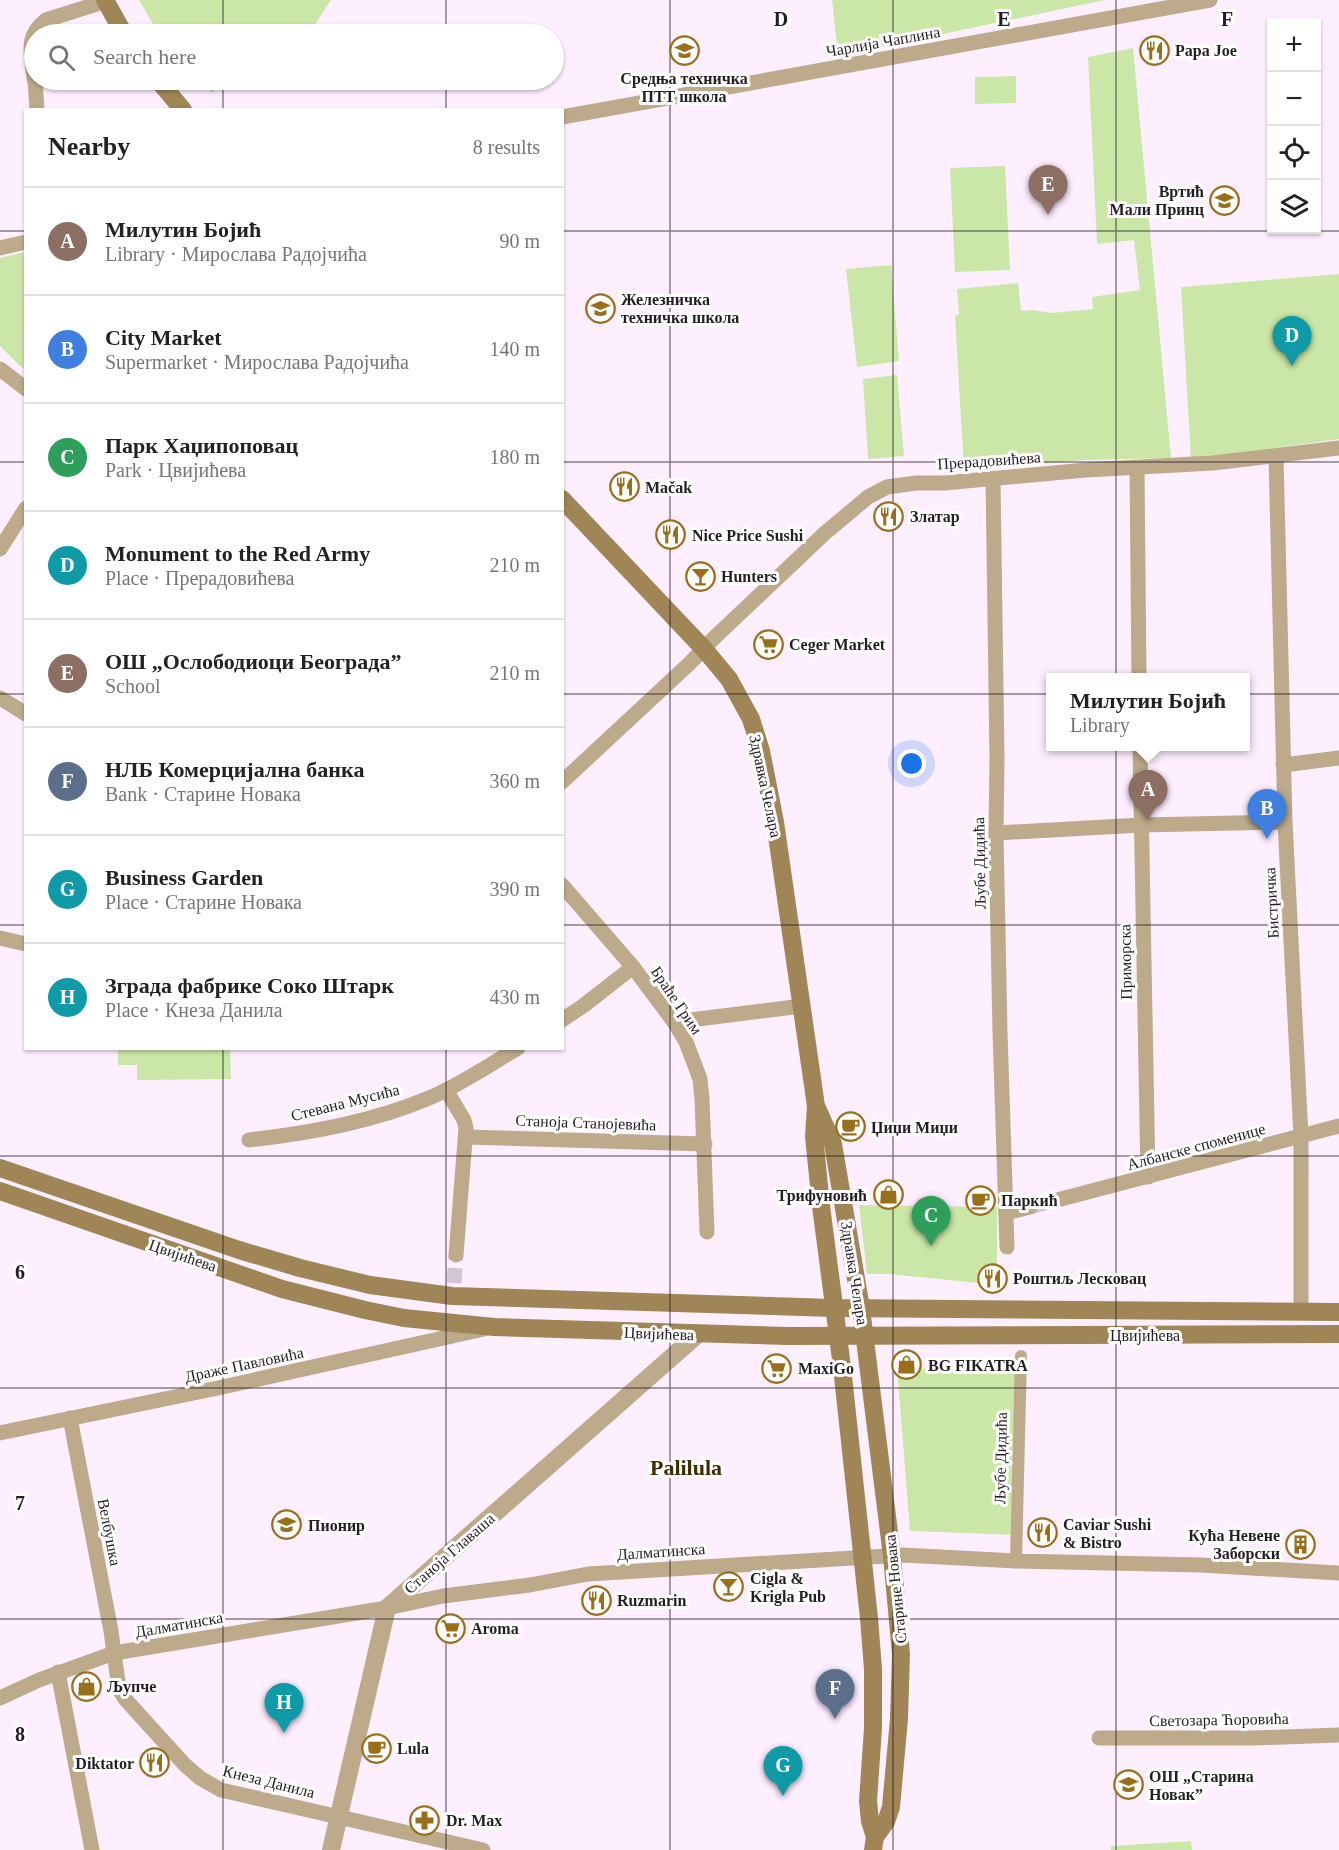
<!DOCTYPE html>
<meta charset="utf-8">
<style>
:root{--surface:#fff;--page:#f2f2f2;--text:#222;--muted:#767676;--line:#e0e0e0;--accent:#b45309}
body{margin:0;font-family:"Times New Roman",serif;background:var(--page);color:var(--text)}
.controls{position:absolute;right:18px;top:18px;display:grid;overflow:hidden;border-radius:0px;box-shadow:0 2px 4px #0004}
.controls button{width:54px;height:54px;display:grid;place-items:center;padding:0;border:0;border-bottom:2px solid var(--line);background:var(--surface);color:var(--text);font:30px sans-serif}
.you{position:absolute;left:912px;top:764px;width:21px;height:21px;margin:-15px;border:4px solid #fff;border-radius:50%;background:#1a73e8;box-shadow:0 0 0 9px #1a73e833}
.badge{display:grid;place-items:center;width:39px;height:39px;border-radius:50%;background:var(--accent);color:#fff;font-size:20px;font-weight:700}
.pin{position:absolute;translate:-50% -50px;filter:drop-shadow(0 2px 3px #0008)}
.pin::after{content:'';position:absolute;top:32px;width:21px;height:18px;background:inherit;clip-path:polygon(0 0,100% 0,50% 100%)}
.popup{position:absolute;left:1046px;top:673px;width:204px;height:78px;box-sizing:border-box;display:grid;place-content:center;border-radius:0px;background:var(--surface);filter:drop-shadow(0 2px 4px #0005);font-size:20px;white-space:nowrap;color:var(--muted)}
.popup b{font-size:22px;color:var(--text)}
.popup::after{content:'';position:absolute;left:50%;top:100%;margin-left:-12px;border:12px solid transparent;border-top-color:var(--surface)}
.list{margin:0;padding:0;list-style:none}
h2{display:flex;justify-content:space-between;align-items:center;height:78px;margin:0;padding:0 24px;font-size:26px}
h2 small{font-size:20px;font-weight:400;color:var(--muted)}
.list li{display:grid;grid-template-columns:39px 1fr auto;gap:18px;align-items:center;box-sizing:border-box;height:108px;padding:0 24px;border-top:2px solid var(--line)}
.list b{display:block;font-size:22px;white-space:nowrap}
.list p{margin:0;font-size:20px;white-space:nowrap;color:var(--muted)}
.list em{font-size:20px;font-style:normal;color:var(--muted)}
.icon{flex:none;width:33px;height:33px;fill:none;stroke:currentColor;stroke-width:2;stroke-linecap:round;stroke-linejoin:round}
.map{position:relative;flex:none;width:1339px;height:1850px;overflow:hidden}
.search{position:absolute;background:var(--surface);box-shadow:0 2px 4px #0004;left:24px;top:24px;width:540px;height:66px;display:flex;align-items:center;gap:15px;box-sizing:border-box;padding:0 21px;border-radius:33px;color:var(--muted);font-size:22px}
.panel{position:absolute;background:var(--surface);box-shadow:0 2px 4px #0004;left:24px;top:108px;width:540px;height:942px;border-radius:0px}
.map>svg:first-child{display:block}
.green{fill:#cbe7a7}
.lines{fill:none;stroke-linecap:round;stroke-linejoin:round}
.minor-tunnel{stroke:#d2c5d4;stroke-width:15;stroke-dasharray:15 8;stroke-linecap:butt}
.pedestrian{stroke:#bcaa8a;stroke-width:12}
.minor{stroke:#bcaa8a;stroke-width:15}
.tertiary{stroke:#bcaa8a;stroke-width:18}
.secondary{stroke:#a08656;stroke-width:18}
.grid{fill:none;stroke:#251d26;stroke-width:1.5;stroke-opacity:0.55}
.labels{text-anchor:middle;stroke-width:6;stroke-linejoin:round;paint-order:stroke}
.street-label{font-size:16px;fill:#251d26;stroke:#fff}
.poi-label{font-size:16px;font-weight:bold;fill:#251d26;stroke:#fff;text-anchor:start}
.district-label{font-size:22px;font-weight:bold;fill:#3f2b03;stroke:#fff}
.grid-label{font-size:20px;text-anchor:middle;font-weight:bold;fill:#251d26;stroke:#fff;stroke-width:6;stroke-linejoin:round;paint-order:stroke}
</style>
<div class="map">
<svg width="1339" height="1850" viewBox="0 0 1339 1850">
<rect width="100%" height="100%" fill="#fdefff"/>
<g class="green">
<path d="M139,0H331L309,34H159Z"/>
<path d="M832,0H1105L838,56Z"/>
<path d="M1133,48L1171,458L1085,460L964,470L955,316L959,314L957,289L1018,283L1021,311L1033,310L1052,313L1093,309L1092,297L1140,290L1134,240L1097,244L1088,57Z"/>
<path d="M1016,76V103L975,104V77Z"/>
<path d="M199,80H221L212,93Z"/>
<path d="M1005,166L1010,270L955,272L950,168Z"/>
<path d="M25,252H26L25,369L20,366L0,346V258Z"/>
<path d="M891,265L899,361L857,367L846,269Z"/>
<path d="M1339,274V439L1191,460L1181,287Z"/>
<path d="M897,375L904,456L868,459L863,379Z"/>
<path d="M118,1049H230L231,1079L137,1080V1065H118Z"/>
<path d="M859,1205L997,1207V1269L986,1270L985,1282L978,1283L889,1274H867Z"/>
<path d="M897,1368L1021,1371V1535L910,1531Z"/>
<path d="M1191,1841L1192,1850H1111V1846Z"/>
</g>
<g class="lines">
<g class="minor-tunnel">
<path d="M1030,1207L1061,1199"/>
<path d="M454,1283L456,1255"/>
</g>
<path class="pedestrian" d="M1016,1561L1021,1356"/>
<g class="minor">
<path d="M34,79C32,54 24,37 46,20L106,1"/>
<path d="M35,80L37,110"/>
<path d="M562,117L1210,0"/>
<path d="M0,248L26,242"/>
<path d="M0,369L26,389"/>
<path d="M1276,456L1285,822L1301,1137V1311"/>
<path d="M1137,468L1139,678"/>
<path d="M993,479L997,758L996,833L1000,1032L1007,1247"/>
<path d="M0,549L26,508"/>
<path d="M0,698L26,714"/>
<path d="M1140,746L1148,1177"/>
<path d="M1283,765L1339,758"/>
<path d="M562,782L690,663L714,638L825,533L868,497L887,487L916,483H944L1086,470L1213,463L1339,448"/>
<path d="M996,833L1141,825L1285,822"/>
<path d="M562,885L633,967L674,1022L686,1042L694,1063L700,1079L702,1099L707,1232"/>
<path d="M0,938L26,944"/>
<path d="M562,1020L583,1006L633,967"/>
<path d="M674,1022L802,1006"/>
<path d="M446,1090L464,1120L466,1128L456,1255"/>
<path d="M467,1137L705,1144"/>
<path d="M249,1140C310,1133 372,1122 429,1098C460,1085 489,1065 518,1048"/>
<path d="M1061,1199L1339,1126"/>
<path d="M1006,1213L1030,1207"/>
<path d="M70,1418L111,1631L119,1689L125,1699L185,1765L200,1778L221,1790L483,1850"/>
<path d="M0,1433L218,1388L484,1329"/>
<path d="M58,1672L92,1850"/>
<path d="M0,1698L39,1680L114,1653L387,1608L443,1596L530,1585L588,1574L903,1555L1016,1561L1201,1565L1339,1573"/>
<path d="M1099,1738H1253L1339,1735"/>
</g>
<path class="tertiary" d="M331,1850L387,1608L698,1334"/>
<g class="secondary">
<path d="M105,0L124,34"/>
<path d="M158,80L183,110"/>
<path d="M562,499L704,649L729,679L751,719L761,751L775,822L816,1106L814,1136L821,1206L842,1367L869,1618L873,1669V1728L868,1801L870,1821L875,1837L873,1850"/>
<path d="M817,1108L833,1144L861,1308L892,1556L901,1654L899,1719L891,1807L886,1822L875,1837"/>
<path d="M0,1168L239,1250L300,1268L370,1285L452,1296L833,1308L1339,1312"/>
<path d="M0,1191L282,1289L365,1310L404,1318L494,1327L788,1336L1339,1334"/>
</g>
</g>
<path class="grid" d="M223,0V34M446,0V34M670,0V1850M893,0V1850M1116,0V1850M223,80V110M446,80V110M0,231H26M562,231H1339M0,462H26M562,462H1339M0,694H26M562,694H1339M0,925H26M562,925H1339M223,1048V1850M446,1048V1850M0,1156H1339M0,1388H1339M0,1619H1339"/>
<defs>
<symbol id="school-ring" viewBox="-11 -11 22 22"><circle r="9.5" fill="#fff" stroke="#996f1c" stroke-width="1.5"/><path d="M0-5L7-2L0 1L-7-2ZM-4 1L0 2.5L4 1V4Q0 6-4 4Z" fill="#996f1c"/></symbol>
<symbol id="restaurant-ring" viewBox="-11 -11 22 22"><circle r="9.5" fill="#fff" stroke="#996f1c" stroke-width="1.5"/><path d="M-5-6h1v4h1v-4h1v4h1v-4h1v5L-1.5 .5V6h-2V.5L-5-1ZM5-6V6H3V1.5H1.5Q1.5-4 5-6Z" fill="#996f1c"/></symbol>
<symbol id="bar-ring" viewBox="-11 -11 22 22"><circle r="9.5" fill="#fff" stroke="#996f1c" stroke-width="1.5"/><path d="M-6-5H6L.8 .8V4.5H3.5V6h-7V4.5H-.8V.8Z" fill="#996f1c"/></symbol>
<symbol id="supermarket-ring" viewBox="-11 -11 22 22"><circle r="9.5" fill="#fff" stroke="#996f1c" stroke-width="1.5"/><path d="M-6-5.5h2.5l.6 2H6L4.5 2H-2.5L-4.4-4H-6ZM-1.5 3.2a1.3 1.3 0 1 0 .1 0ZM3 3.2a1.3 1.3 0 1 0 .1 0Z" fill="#996f1c"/></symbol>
<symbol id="cafe-ring" viewBox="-11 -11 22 22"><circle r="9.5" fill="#fff" stroke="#996f1c" stroke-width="1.5"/><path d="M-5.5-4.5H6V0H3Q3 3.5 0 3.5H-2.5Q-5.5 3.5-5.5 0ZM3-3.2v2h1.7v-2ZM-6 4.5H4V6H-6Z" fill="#996f1c"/></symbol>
<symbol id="shop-ring" viewBox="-11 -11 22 22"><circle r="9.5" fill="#fff" stroke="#996f1c" stroke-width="1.5"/><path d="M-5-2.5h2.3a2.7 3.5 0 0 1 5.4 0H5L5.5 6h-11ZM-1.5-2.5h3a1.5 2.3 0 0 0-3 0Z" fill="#996f1c"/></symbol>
<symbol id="building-ring" viewBox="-11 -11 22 22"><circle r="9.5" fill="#fff" stroke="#996f1c" stroke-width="1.5"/><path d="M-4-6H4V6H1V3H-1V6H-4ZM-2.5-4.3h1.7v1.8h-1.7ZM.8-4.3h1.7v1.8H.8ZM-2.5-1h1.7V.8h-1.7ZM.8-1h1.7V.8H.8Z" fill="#996f1c"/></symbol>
<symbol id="pharmacy-ring" viewBox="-11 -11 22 22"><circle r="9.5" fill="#fff" stroke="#996f1c" stroke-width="1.5"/><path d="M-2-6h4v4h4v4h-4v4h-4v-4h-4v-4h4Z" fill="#996f1c"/></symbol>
</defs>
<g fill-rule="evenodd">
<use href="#school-ring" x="668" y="34" width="33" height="33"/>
<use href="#restaurant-ring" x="1138" y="34" width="33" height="33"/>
<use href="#school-ring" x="1208" y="184" width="33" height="33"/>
<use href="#school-ring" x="584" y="292" width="33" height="33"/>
<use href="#restaurant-ring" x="608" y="470" width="33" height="33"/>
<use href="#restaurant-ring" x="872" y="500" width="33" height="33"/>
<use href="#restaurant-ring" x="654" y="518" width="33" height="33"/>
<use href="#bar-ring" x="684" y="560" width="33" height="33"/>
<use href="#supermarket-ring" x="752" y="628" width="33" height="33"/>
<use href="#cafe-ring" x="834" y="1110" width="33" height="33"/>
<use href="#shop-ring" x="872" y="1178" width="33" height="33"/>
<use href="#cafe-ring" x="964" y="1184" width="33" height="33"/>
<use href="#restaurant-ring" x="976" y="1262" width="33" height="33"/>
<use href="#shop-ring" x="890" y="1348" width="33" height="33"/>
<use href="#supermarket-ring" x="760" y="1352" width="33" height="33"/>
<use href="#school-ring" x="270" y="1508" width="33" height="33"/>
<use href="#restaurant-ring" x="1026" y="1516" width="33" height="33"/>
<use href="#building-ring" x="1284" y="1528" width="33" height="33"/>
<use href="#bar-ring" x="712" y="1570" width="33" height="33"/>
<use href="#restaurant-ring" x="580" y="1584" width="33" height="33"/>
<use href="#supermarket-ring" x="434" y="1612" width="33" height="33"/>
<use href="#shop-ring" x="70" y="1670" width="33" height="33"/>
<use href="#cafe-ring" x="360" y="1732" width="33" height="33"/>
<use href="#restaurant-ring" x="138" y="1746" width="33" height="33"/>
<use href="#school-ring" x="1112" y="1768" width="33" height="33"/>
<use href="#pharmacy-ring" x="408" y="1804" width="33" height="33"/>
</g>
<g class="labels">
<g class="street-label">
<text transform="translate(883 41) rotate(-10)" y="6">Чарлија Чаплина</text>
<text transform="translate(989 460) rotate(-4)" y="6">Прерадовићева</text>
<text transform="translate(766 786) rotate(78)" y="6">Здравка Челара</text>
<text transform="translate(979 863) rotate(-91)" y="6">Љубе Дидића</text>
<text transform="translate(1271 903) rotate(-93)" y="6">Бистричка</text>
<text transform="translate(1125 962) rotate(-91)" y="6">Приморска</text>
<text transform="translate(677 1000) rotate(56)" y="6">Браће Грим</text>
<text transform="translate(345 1102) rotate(-14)" y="6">Стевана Мусића</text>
<text transform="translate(586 1122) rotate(2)" y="6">Станоја Станојевића</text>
<text transform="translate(1196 1146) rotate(-15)" y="6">Албанске споменице</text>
<text transform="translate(183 1255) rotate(19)" y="6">Цвијићева</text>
<text transform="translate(855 1273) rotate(81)" y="6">Здравка Челара</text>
<text transform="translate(659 1333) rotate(2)" y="6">Цвијићева</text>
<text x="1145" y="1341">Цвијићева</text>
<text transform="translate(244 1364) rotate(-12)" y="6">Драже Павловића</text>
<text transform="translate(1000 1458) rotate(-89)" y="6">Љубе Дидића</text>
<text transform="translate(110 1532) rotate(79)" y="6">Велбушка</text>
<text transform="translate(661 1551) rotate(-4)" y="6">Далматинска</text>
<text transform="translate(449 1553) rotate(-41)" y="6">Станоја Главаша</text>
<text transform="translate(895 1589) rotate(-96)" y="6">Старине Новака</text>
<text transform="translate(179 1624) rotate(-10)" y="6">Далматинска</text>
<text transform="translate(1219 1719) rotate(-1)" y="6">Светозара Ћоровића</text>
<text transform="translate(269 1781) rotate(14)" y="6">Кнеза Данила</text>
</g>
<g class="poi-label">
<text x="1175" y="56">Papa Joe</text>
<text x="684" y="84" text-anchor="middle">Средња техничка<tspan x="684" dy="18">ПТТ школа</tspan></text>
<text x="1204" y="197" text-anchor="end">Вртић<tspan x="1204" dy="18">Мали Принц</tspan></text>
<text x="621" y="305">Железничка<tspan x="621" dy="18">техничка школа</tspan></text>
<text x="645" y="493">Mačak</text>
<text x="910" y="522">Златар</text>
<text x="692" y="541">Nice Price Sushi</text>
<text x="721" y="582">Hunters</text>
<text x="789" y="650">Ceger Market</text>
<text x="871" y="1133">Џиџи Миџи</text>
<text x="867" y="1201" text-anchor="end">Трифуновић</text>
<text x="1001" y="1206">Паркић</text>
<text x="1013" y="1284">Роштиљ Лесковац</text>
<text x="928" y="1371">BG FIKATRA</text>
<text x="798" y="1374">MaxiGo</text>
<text x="1063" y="1530">Caviar Sushi<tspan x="1063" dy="18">&amp; Bistro</tspan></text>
<text x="308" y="1531">Пионир</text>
<text x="1280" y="1541" text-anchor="end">Кућа Невене<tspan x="1280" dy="18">Заборски</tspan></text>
<text x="750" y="1584">Cigla &amp;<tspan x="750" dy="18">Krigla Pub</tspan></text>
<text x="617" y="1606">Ruzmarin</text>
<text x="471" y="1634">Aroma</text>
<text x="107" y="1692">Љупче</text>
<text x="397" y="1754">Lula</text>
<text x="134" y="1769" text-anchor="end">Diktator</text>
<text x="1149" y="1782">ОШ „Старина<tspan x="1149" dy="18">Новак”</tspan></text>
<text x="446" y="1826">Dr. Max</text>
</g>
<g class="district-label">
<text x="686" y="1475">Palilula</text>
</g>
</g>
<g class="grid-label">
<text x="781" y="26">D</text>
<text x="1004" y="26">E</text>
<text x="1227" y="26">F</text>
<text x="20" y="1279">6</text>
<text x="20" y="1510">7</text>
<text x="20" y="1741">8</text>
</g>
</svg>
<div class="controls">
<button>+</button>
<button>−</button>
<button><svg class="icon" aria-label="locate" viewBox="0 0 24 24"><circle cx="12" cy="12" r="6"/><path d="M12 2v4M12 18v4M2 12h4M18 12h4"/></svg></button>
<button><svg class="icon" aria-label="layers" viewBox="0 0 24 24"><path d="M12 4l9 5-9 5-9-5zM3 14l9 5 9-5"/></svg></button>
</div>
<div class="you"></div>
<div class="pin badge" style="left:1148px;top:820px;background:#8d6e63">A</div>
<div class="popup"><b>Милутин Бојић</b>Library</div>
<div class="pin badge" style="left:1267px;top:839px;background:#3f7fe0">B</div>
<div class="pin badge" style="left:931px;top:1246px;background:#2e9e5b">C</div>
<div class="pin badge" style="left:1292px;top:366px;background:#0f9aa8">D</div>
<div class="pin badge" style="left:1048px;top:215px;background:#8d6e63">E</div>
<div class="pin badge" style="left:835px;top:1719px;background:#5c6f8a">F</div>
<div class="pin badge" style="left:783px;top:1796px;background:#0f9aa8">G</div>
<div class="pin badge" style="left:284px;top:1733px;background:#0f9aa8">H</div>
<div class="search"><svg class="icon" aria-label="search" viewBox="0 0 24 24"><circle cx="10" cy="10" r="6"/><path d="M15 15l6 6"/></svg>Search here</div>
<section class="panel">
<h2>Nearby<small>8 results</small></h2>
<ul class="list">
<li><span class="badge" style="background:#8d6e63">A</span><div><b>Милутин Бојић</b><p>Library · Мирослава Радојчића</p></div><em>90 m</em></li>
<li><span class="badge" style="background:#3f7fe0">B</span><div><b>City Market</b><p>Supermarket · Мирослава Радојчића</p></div><em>140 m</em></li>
<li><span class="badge" style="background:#2e9e5b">C</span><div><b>Парк Хаџипоповац</b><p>Park · Цвијићева</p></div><em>180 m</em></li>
<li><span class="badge" style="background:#0f9aa8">D</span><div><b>Monument to the Red Army</b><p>Place · Прерадовићева</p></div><em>210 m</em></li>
<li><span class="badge" style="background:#8d6e63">E</span><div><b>ОШ „Ослободиоци Београда”</b><p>School</p></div><em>210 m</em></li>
<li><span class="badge" style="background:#5c6f8a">F</span><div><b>НЛБ Комерцијална банка</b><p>Bank · Старине Новака</p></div><em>360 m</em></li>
<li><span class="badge" style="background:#0f9aa8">G</span><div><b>Business Garden</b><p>Place · Старине Новака</p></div><em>390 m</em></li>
<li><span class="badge" style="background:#0f9aa8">H</span><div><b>Зграда фабрике Соко Штарк</b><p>Place · Кнеза Данила</p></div><em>430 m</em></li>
</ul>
</section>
</div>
